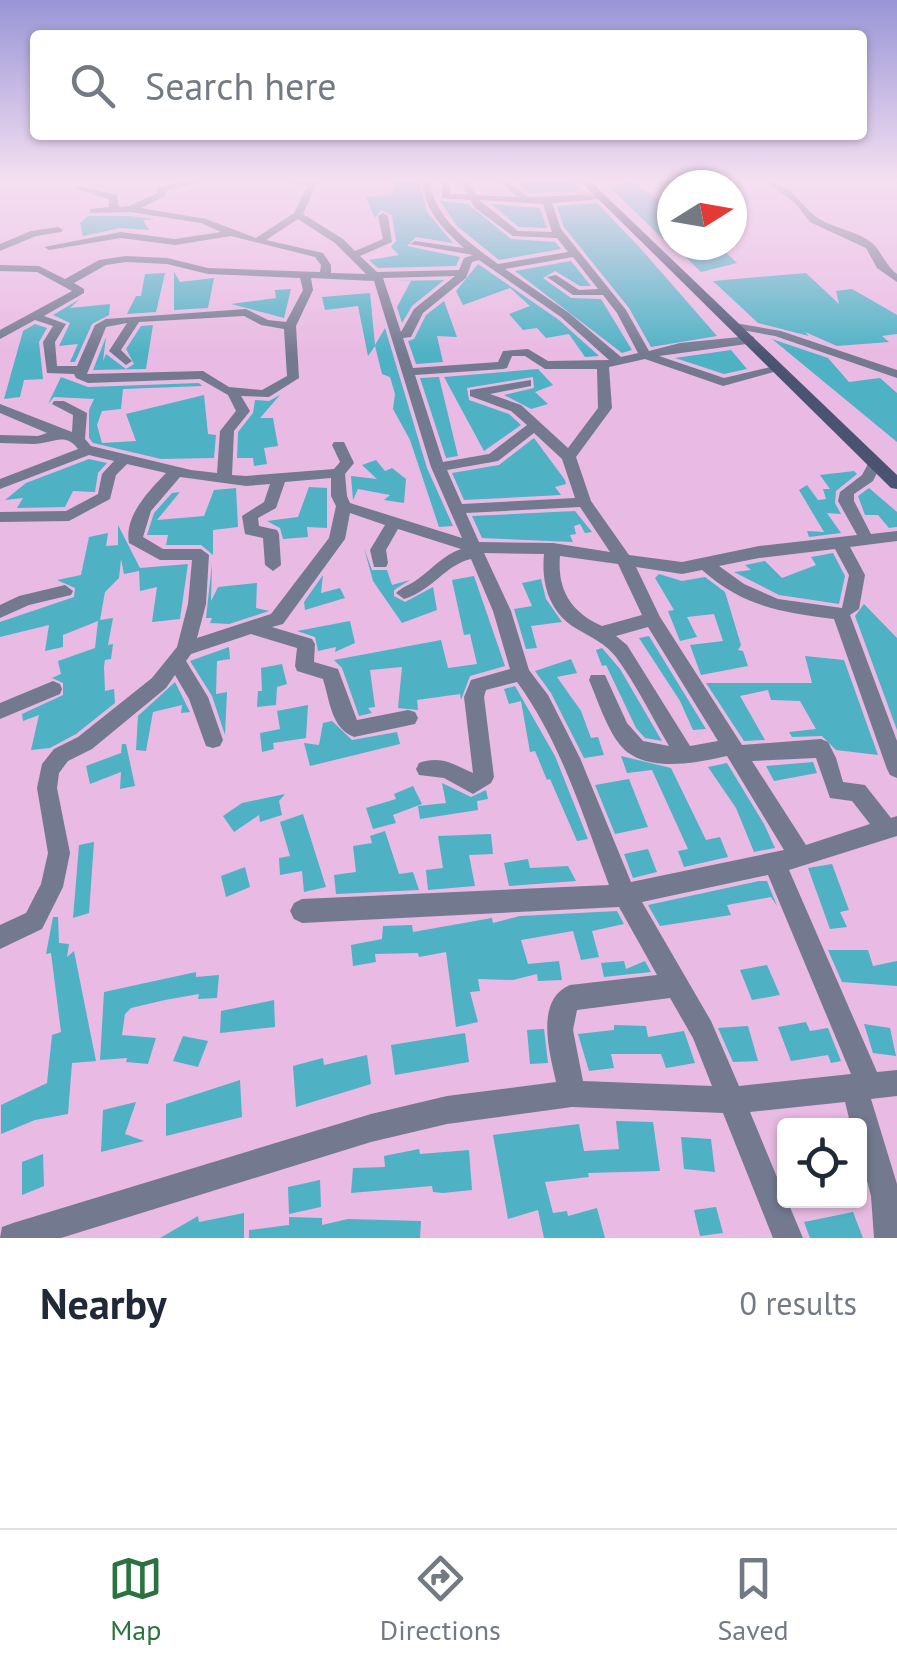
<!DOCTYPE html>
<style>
:root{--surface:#fff;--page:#f2f2f3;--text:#1f2937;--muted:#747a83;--line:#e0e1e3;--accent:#2a7341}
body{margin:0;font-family:"PT Sans",sans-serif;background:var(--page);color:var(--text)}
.controls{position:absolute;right:30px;bottom:30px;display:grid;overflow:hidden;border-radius:10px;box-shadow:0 2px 8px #0004}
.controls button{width:90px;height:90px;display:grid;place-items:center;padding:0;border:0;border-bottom:2px solid var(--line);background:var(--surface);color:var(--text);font:50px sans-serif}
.compass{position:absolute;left:657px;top:170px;width:90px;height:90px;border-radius:50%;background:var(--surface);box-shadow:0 2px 8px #0004;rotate:79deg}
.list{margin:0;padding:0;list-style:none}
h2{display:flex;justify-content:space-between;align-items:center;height:130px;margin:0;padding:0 40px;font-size:42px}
h2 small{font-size:32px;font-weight:400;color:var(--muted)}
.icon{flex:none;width:55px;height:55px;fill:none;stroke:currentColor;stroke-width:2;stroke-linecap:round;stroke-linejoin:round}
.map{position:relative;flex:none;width:897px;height:1238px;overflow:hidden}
.search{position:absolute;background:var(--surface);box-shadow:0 2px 8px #0004;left:30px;right:30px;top:30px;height:110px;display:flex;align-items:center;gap:25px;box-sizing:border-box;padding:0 35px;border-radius:10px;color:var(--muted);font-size:38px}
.sheet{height:290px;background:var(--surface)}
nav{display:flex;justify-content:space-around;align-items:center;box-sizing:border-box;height:140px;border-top:2px solid var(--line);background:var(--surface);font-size:28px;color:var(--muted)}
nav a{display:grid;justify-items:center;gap:5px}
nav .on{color:var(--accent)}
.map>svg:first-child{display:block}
.building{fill:#4eb2c4}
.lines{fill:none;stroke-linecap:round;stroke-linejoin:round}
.street{fill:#737a90;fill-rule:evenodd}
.secondary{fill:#4a5472;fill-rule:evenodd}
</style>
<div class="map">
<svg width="897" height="1238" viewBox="0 0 897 1238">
<rect width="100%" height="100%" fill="#e9bae3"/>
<g class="building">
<path d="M393,181H419L427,212L453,243L416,237L407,246L460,257L456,266L378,268L369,260L399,255L391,247L396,241L392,215L381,210L375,218L366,197L393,194Z"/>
<path d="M514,181H571L582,191L529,193Z"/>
<path d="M632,181L672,209V238L663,239L611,188Z"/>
<path d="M440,201L468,204L511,239L555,242L561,249L499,260L457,226Z"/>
<path d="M597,203L641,249L717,336L651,347L629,308L564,227L557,206Z"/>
<path d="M491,204L540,208L547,228L519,227Z"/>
<path d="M88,216H130L154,219L143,220L149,230L120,228L83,236L80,223Z"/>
<path d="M706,245H718L737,263L701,272L676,248Z"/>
<path d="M571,261L591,286H580L555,271L543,278L571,298L601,299L632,350L622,353L515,271Z"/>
<path d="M478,264L559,320L599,356L585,357L569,334L546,338L537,328L523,330L509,314L530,306L510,288L463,305L456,291Z"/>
<path d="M174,272L180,282L214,278L208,308L174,310Z"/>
<path d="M165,273L156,312L127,314L136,296H141L145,274Z"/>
<path d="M806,273L839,304L836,291L852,289L892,312L897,315V334L882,336L889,342L837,346L805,332L809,336L758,323L713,281Z"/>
<path d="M444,280L412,306L402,323L397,307L411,281H396Z"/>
<path d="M291,289L284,318L231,304L276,298L275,290Z"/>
<path d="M370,293L375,345L385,328L427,468L453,526L439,527L410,440L393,409L395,394L390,377L382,374L375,346L368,356L358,306L325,310L322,297Z"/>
<path d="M80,299L70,308L110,304L109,315L92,324L75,362H70L78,344L59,346L70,323L53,315Z"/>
<path d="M444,301L457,337L437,336L443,362L416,364L408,341L414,339L426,315Z"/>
<path d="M35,324L47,328L39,342L43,379L24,380L20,397L4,399L23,331Z"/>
<path d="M153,325L146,369L93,370L106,337L103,361L106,354L126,369L134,364L126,349L141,326Z"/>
<path d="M772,339L828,358L849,382L880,378L897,393V442Z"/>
<path d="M731,350L747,369L724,374L675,358Z"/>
<path d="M538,369L553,385L535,392L548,404L531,409L504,395L534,388L533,377L467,388L469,400L509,414L521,425L484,451L444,377Z"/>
<path d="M61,377L88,387L199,383L202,386L123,389L121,409L102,411L97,425L102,443L136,441L126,414L204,395L208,434L216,435L214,458L161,459L93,443L89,438V410L94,399L54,397L48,404Z"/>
<path d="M439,377L458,456L446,458L420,378Z"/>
<path d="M280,395L260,418H273L278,446L264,448L267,464L254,466L253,458H237L238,432L253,413L255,400L269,401Z"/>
<path d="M534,438L565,480L566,484L555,487L561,495L464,500L452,473L499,465Z"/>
<path d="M89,459L107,463L98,473L95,492L73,491L65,507L17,508L23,498L5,500L26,483Z"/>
<path d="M376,460L385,471L392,468L406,479L404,503L384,500L390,495L358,489L353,500L351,476L377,479L362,465Z"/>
<path d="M854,471L857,474L836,491L835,503L841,514L827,513L841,533L809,537L807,531L824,532L799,490L807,485L818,500L826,499L823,489H830L820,475Z"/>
<path d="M309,487L327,488V528L307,527L308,537L283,539L280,528L267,521L298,517Z"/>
<path d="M236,488L238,527L213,530V555L201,545H166L168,535H147L154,513L172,493L180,492L157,520L204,516L214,490Z"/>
<path d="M869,488L897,512V527L889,528L878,515H865L858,496Z"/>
<path d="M575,511L592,532L585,533L580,524L574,526L576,534L570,535L573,542L482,538L472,516Z"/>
<path d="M118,525L140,568L188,564L180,619L152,622L157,587L140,591L139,571L124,574L121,559L119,578L105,592L100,620L113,618L108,645L113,644L111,659L105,660L104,667L105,691L114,689L115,703L76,734L50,748L31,750L39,715L23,721L22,714L63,695V683L52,678L61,674L58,661L95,648L98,621L63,635V647L45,651L49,625L0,637V622L74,597L75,588L57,580L81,575L89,537L108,533L106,546L118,545Z"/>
<path d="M364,548L372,570H387L392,585L410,580L394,590V596L405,602L433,587L437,610L402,623L373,581Z"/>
<path d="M833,553L845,576L839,604L779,595L734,572L751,570L745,565L765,561L782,578L816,565L811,557Z"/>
<path d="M212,563L211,601L218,587L257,583L256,608L269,611L229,624L210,623L212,618H206Z"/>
<path d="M659,574L682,581L705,577L725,592L741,645L738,650L743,651L748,666L701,675L690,645L723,641L714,614L687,617L697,637L680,641L668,611L674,610L655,578Z"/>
<path d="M323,575L321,593L340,588L345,598L305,610L304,602Z"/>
<path d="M474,576L505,666L470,676L461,700L460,694L417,700L418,710L398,708L402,667L370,670L375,707L368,708L372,713L359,716L342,668L334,660L441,640L448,668L477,664L470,634L464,635L452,580Z"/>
<path d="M541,579L546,599L562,622L531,626L537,648L526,649L514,609L532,606L522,583Z"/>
<path d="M864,604L897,638V730L855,616Z"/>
<path d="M350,621L355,643L335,652L336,647L318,651L315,637L297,631Z"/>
<path d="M649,636L706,729L693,730L680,701L639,638Z"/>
<path d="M229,647L230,659L217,661L216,694L227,692L225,735L212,696L190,661Z"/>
<path d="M602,648L620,669L662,741L645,738L636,728L606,665L602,666L596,650Z"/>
<path d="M805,656L844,660L878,755L836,750L822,736L792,737L789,732L816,729L800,701L771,700L768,690L740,696L765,740L744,741L706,683H812Z"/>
<path d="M571,659L577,673L557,677L581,711L591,738L598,737L604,755L584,758L551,693L535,671Z"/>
<path d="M282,664L287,684L277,687L276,705L257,707L258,691H262L261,668Z"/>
<path d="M175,682L190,712L181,713L182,705L153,712L146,751L136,750L138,716Z"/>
<path d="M515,686L555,756L588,839L577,841L550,779L547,780L535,751L530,752L521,701L509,704L504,689Z"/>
<path d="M308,705L306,738L273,743L274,749L262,752L260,733L280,729L277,711Z"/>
<path d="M332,721L352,740L397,732L400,744L310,766L304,743L319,745L323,723Z"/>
<path d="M122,744H126L135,786L120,789L121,772L90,784L86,766L121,753Z"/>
<path d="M621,756L671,768L706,840L720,837L728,857L684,867L678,851L688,849L652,770L627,773Z"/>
<path d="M813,762L817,773L774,781L766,766Z"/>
<path d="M727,763L764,824L775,848L754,852L736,808L708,767Z"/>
<path d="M629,779L648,827L615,834L595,785Z"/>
<path d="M442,783L471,797L486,790L488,799L477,801L478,810L420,819L418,806L446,803Z"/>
<path d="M413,786L422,804L393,815L396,823L373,829L366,808L396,799L394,794Z"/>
<path d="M285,794L279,801L282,815L260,822L259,815L234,832L223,816L242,803Z"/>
<path d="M303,814L326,887L304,892L302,871L280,875L279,858L290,856L280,822Z"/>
<path d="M385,831L399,874L413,872L419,890L336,894L334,875L356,872L353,846L372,843L370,836Z"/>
<path d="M491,834L493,854L469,855L475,886L428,890L426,870L443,868L438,836Z"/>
<path d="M94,842L89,913L73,918L79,845Z"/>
<path d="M648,849L657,872L633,878L624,854Z"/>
<path d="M528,859L530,868L568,866L576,881L509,886L504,863Z"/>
<path d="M832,864L849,910L840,912L847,927L830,929L808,868Z"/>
<path d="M245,867L250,887L226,897L221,876Z"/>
<path d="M759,881H767L777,906L771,897L727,905L731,915L660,926L648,905Z"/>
<path d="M617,911L624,924L592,931L599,957L581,960L573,931L521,940L528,964L559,961L562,980L538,981L537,974L513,980L478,979L480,991L470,992L478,1022L456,1027L446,952L419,957L418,953L375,954L376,962L353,966L351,945L382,939L383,926L412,925L413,932L492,918L493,923L520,916Z"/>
<path d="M53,917H58L59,943L69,944L67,957L74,951L96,1061L72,1063L68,1114L35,1120L1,1134V1105L47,1083L52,1035L61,1032L51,953L46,954Z"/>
<path d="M828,950H868L873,966L897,961V986L842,982Z"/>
<path d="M624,961L626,969L645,961L651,972L604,977L601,963Z"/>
<path d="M767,965L780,995L752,1000L740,970Z"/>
<path d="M196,972V977L219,975L217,998L198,999L199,994L165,1000L131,1008L125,1014L122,1035L156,1038L148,1064L126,1062L127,1058L100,1060L104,992Z"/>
<path d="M274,1000L275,1027L220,1033L221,1011Z"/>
<path d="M806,1022L810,1031L828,1028L841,1061L831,1063L828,1055L791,1061L778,1027Z"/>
<path d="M864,1024L890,1028L896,1056L873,1053Z"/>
<path d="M614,1025L646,1026L648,1037L684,1031L695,1063L666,1068L661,1054H611L614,1068L589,1071L578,1034L614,1030Z"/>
<path d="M748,1026L758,1061L733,1062L718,1028Z"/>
<path d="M544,1029L548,1063L530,1064L527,1030Z"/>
<path d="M465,1033L469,1062L395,1075L391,1045Z"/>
<path d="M183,1036L208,1041L198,1067L173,1061Z"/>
<path d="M367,1055L371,1084L296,1107L293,1066L323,1058L324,1065Z"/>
<path d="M240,1080L242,1117L166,1136V1104Z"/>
<path d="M136,1102L125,1134L144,1141L101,1152L103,1110Z"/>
<path d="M616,1121L653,1122L660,1171L588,1173L589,1177L545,1182L553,1213L567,1211L568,1216L597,1208L605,1238H544L538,1210L508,1219L493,1135L579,1124L584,1151L619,1149Z"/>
<path d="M681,1137L711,1139L715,1172L684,1169Z"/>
<path d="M419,1149L420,1154L469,1150L472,1190L443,1193L433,1192L432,1186L351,1193L353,1168L385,1167L384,1156Z"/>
<path d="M43,1154L44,1186L22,1195V1162Z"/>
<path d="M320,1180L321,1207L289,1214L288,1187Z"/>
<path d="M716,1207L723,1233L700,1236L694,1210Z"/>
<path d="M853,1212L863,1238H810L804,1222Z"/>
<path d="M244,1213V1238H160L198,1216L199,1222Z"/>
<path d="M289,1217L322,1218V1225L348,1219L421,1221L420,1238H249V1230L289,1225Z"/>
</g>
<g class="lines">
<g class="street">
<path d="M187,181H202L166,191L165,196L141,208L206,219L256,238L294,213L307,186L280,181H318L303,214L343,239L355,251L383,239L378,216L383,213L388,216L392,242L360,256L377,272L459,270L464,258L473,255L410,244L415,241L464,248C443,229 424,210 422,181H430C435,219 468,242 498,264L568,252L557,238L513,236L475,208L470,200L442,198V181H450V194H467L460,181H468L476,195L517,197L499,181H508L528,197L604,194L601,199L552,203L561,229L626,310L649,351L680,343L750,336L754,337V343L659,356L724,378L775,366L781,370L723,386L645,359L609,367L612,408L576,457L591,501L629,555L682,562L759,546L857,535L838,501L840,492L862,475L870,460L875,459L882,463L873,481L854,494V501L871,534L897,531V541L850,547L865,575L859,609L850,615L897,741V778L890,775L887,769L834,619C781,612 744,607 702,570L682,574L636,567L660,617L742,745L821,739L828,742L836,758L843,782L865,785L891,818L897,816V836L789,870L877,1072L897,1070V1096L871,1099L897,1184V1238H874L871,1196L860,1154V1126H851L845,1102L750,1112L784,1194V1200H787L803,1238H773L723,1113L572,1107L447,1124L371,1142L61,1238H0L2,1227L13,1223L371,1114L447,1096L556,1082C550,1054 534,1000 570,985L657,975L619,907L302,923L294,919L290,911L294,903L302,899L609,885C583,816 561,742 517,682L486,690L484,697L494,777L491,783L473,794L444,778L419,775L416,769L419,763C441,755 455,765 473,773L464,697L471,680L510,669L493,611L471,559C445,565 433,590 404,599L396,593C402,587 410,585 418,579C433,568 442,556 461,549L398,529L386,550L388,563L386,567H374L370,550L385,525L350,513L345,539L283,624L272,627L312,639L315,644L314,662L338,669L357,720L408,710L415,712L418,718L415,724L354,737C331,728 330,701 323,679L297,671L295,666L297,648L251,634L191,654L186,661L208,697L223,740L220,746L213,748L206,746L189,699L175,675L166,688L92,749L68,761L59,773L57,788L70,853L63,887L42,929L0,949V925L26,913L41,884L48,853L37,788L42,764L54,749L78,737L152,678L177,647L188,604L192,560H160L129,543C124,516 148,492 166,473L127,464L116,475L110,499L69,521L0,522V512L66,511L98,494L102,474L114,461L89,455L0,489V479L78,449C65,431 52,444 33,444C22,444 11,443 0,443V435L38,436L47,433L0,413V404L72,432L73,415L52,404L54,401H64L87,413L85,439L91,446L191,470L217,473L220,431L236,411L228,395L200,379L88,383L76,378L74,374L47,373L43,342L53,326L35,320L0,339V330L72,291L37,272L0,271V265L39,266L65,279L99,260L126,256L167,258L208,268L320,272L321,265L315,257L231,236L175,245L121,238L49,250L44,247L121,232L175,239L221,232L201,223L130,212L90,213V209L109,207V199L75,189L79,186L117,195L119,207L129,206L157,193L158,187ZM479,200L543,204L552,232L518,231ZM298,219L335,243L366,274L331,273V265L323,253L266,240ZM573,257L598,289L579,290L556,275L547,277L573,295H603L617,313L638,353L621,357L569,313L505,269ZM479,260L561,317L609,360L548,361L528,349L503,351L498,362L413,368L403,338L411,337L423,313L466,278L472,262ZM126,262L167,264L208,274L300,278L303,290L286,322L268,320L246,309L106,319L95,325L77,366H57L55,342L66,324L44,316L84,293V289L74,283L106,265ZM455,276L414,309L401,332L383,278ZM311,278L374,281L431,467L462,538L350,503L347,496L345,474L354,463L344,442H334L332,445L340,462L334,469L246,476L232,475L234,431L250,411L241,396L269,397L299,378L296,326L313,290ZM244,316L261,325L284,329L287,376L262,390L229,387L203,371L87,374L106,327L127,323L109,351L126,365L132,361L121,350L139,322ZM512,356H525L545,369H597L598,408L568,448L521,405L490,394L531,386V380L470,390V396L511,411L527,425L489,454L443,462L415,375L503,369L507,368ZM534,433L562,459L575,498L462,504L447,470L498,461ZM180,477L246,486L270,484L264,502L242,516L245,534L263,538L265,565L273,571L281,565L279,534L277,530L259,526L258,518L276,508L285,482L331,478V496L336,506L329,538L271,614L197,638L206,604L209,555L201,549H163L143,537L151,511ZM580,507L610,552L553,543L479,542L466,513ZM835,549L849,575L842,608L778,599L744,584L719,566L759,558ZM484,553L544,554C541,585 550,613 577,629C591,637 606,644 616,657C636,684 652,717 669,746L643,741L627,723L605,675H591L589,680C598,701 606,727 620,745C644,774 696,763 727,756L784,850L631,882L580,758L548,695L529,670L511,611ZM560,556L618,564L642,615L602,626C571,612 557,590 560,556ZM648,627L718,741L690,746L627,645L616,636ZM816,758L830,798L852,801L870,824L806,845L752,761ZM768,875L851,1074L739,1086L711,1021L642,902ZM670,998L693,1038L712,1086L583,1081L573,1030L577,1010Z"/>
<path d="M658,181H683L660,186L656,183Z"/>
<path d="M765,181C792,181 801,209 821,220C837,229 859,232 872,243C881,250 884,264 897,274V282L877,268L866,248L810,222L795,203Z"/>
<path d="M58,227L63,230L61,232L36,236L0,251V244L31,231Z"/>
<path d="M735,323L781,331L897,370V378L775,336L731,328L729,326Z"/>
<path d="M65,585L73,591L71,595L29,605L0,618V605L19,596Z"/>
<path d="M53,681L60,684L62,689L60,694L0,719V703Z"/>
</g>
<path class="secondary" d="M580,181H590L897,475V489L891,488Z"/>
</g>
<linearGradient id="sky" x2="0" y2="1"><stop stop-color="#9995d6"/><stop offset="0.51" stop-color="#f5e0f2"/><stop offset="1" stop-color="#f5e0f2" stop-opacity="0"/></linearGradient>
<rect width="897" height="354" fill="url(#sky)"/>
</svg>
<div class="controls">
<button><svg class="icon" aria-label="locate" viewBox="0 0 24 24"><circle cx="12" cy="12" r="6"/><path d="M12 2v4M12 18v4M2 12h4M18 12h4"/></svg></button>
</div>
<svg class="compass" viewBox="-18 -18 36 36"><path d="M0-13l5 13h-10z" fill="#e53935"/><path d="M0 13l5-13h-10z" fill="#747a83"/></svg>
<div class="search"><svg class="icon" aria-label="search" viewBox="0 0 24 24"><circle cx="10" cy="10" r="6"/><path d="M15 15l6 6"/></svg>Search here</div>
</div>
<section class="sheet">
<h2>Nearby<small>0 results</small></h2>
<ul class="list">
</ul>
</section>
<nav>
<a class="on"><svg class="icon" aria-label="map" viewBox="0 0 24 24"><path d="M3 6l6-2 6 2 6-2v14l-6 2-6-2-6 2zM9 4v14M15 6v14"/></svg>Map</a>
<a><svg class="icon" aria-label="directions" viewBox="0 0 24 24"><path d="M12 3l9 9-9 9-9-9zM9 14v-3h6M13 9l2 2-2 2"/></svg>Directions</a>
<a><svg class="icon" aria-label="saved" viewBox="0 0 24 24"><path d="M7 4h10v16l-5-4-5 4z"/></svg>Saved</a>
</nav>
